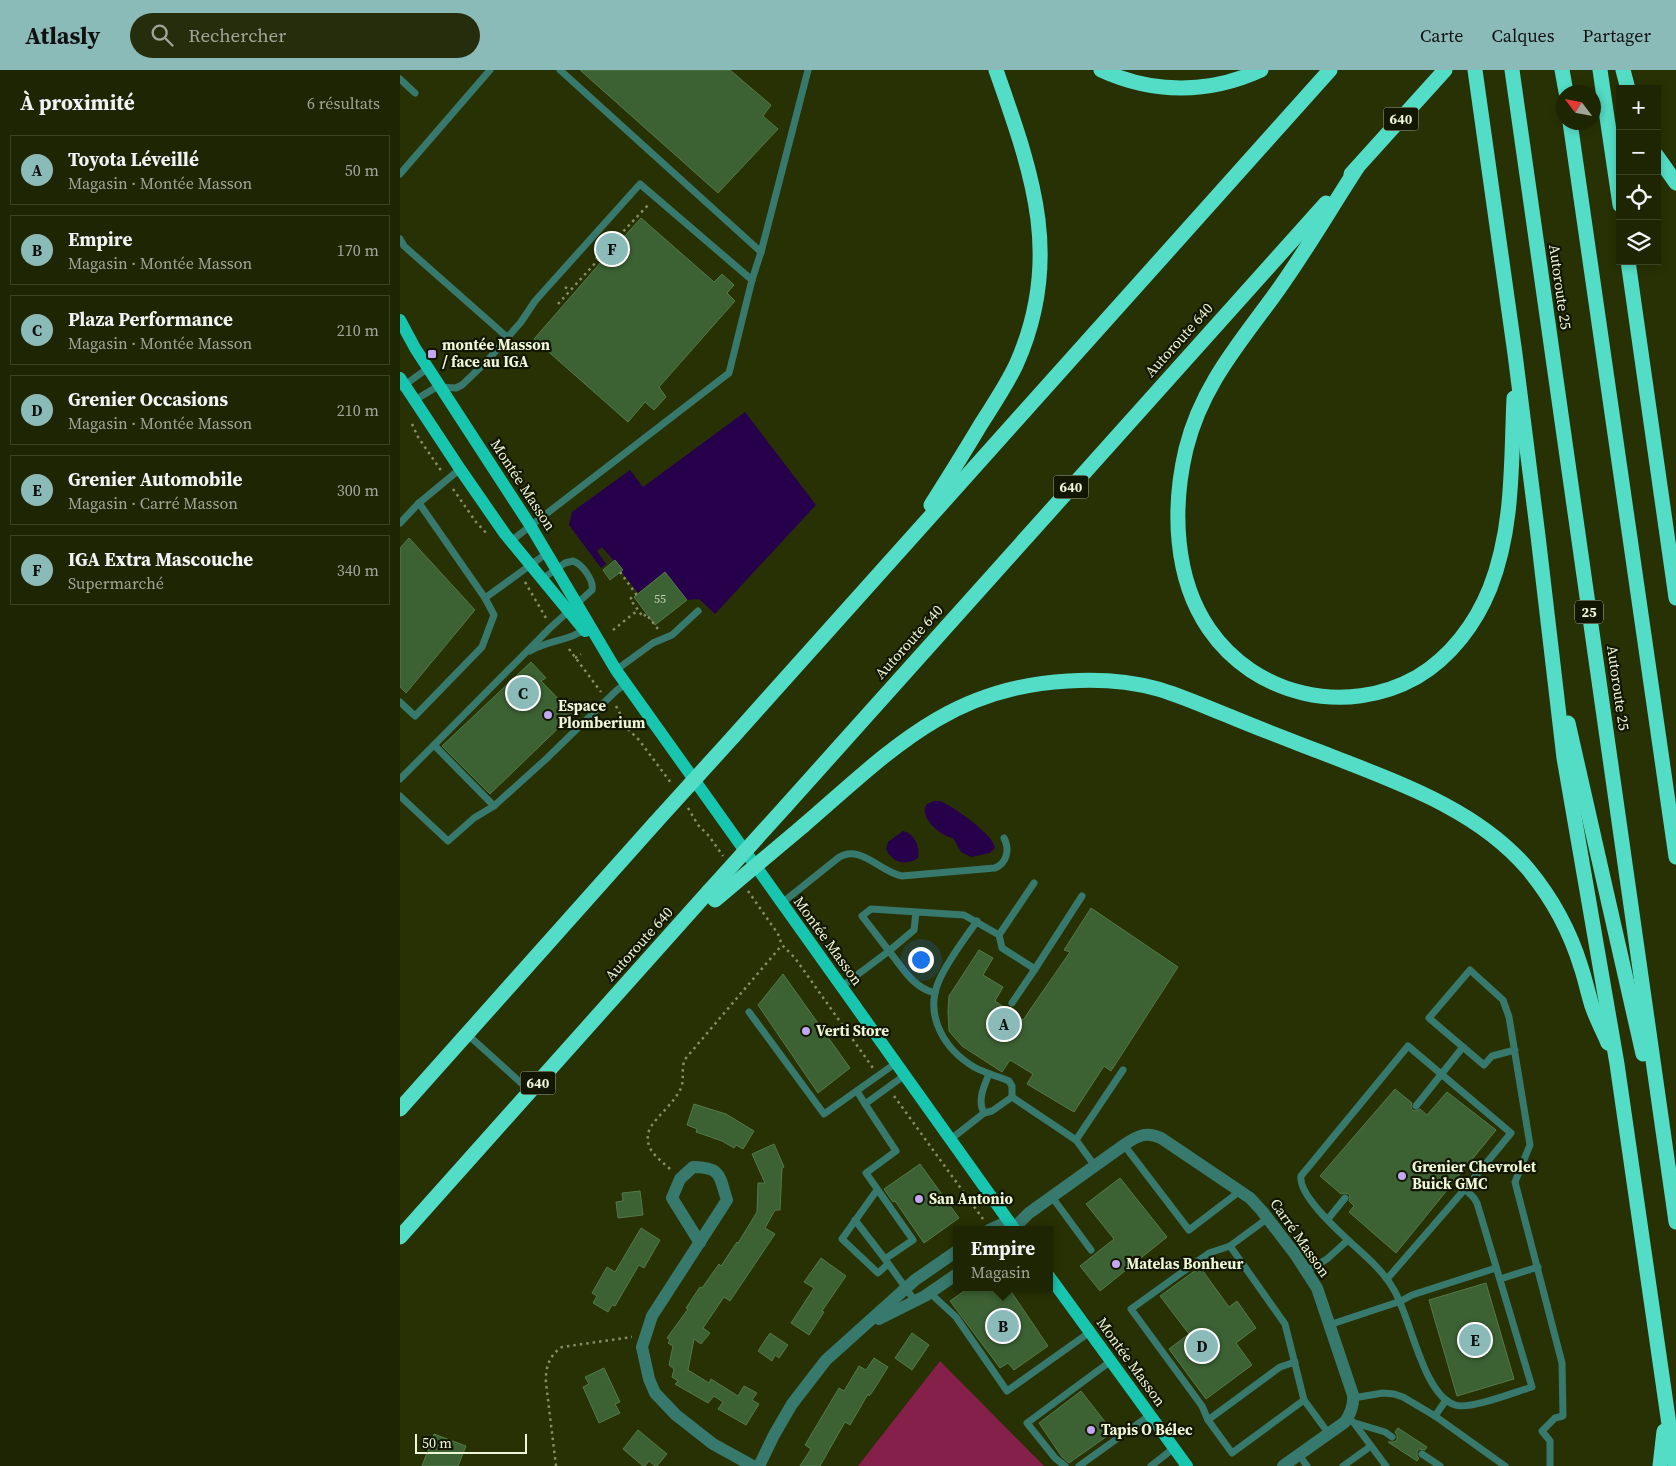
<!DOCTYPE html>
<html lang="fr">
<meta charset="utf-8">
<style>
:root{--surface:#1e2502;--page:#262d0c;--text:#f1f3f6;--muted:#a1a599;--line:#3c4224;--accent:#8bbbb9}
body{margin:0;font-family:"Source Serif 4",serif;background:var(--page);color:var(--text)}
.controls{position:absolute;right:15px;top:15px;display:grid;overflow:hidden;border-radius:0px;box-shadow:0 2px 8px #0003}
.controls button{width:45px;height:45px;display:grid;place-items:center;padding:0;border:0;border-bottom:1px solid var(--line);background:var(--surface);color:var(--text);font:25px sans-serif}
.compass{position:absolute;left:1156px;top:15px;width:45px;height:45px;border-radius:50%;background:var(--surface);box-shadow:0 2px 8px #0003;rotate:302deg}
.scale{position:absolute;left:15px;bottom:12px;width:112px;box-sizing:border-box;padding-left:5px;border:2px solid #edf6d7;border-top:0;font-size:14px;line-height:18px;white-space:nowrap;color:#edf6d7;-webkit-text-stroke:4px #131702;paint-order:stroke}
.you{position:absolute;left:520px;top:889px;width:18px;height:18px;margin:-12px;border:4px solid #fff;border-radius:50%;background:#1a73e8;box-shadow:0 0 0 8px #1a73e833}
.badge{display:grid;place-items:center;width:32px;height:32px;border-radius:50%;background:var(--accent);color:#111;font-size:16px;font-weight:700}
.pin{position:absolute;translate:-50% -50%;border:2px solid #fff;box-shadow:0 1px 5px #0006}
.popup{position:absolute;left:553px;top:1156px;width:100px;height:65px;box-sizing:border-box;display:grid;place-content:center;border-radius:0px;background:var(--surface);filter:drop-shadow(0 1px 4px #0005);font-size:16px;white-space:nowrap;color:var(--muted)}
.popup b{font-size:19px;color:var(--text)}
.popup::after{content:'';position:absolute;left:50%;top:100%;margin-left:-10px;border:10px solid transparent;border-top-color:var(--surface)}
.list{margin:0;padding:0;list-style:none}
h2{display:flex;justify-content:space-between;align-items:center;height:65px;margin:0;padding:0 20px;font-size:21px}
h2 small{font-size:16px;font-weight:400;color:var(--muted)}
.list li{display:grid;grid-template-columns:32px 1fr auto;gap:15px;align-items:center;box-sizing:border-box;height:70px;margin:0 10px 10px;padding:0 10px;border:1px solid var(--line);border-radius:0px}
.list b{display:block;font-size:19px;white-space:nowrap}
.list p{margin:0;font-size:16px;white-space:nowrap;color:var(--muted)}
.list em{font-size:16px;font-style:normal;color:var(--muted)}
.icon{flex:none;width:28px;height:28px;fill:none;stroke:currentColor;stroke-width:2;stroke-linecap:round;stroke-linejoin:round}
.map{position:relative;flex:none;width:1276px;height:1396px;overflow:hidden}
header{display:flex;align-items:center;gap:30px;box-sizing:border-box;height:70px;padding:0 25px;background:var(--accent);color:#111}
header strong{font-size:24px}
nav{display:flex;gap:28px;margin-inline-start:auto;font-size:18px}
.search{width:350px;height:45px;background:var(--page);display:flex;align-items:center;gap:12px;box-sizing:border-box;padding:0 18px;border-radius:28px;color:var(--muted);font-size:19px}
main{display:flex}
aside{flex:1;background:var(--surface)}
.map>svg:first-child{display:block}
.green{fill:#84204a}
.water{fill:#27004c}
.building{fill:#3c6133;stroke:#53794a}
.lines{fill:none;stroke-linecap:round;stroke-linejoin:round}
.path{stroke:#858e67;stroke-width:2.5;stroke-dasharray:2.5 4;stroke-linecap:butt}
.service{stroke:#38796d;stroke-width:7}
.minor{stroke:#38796d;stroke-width:12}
.tertiary{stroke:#38796d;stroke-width:12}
.primary{stroke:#18c5ae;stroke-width:12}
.motorway{stroke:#54ddc6;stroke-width:15}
.motorway-bridge{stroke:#54ddc6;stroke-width:15}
.poi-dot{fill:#c2a8f3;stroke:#131702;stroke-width:2}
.labels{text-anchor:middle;stroke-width:4.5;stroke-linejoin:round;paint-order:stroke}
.number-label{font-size:12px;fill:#c1d1ae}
.shield{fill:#131702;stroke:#acb397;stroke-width:1}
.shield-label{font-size:14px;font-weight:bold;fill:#edf6d7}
.street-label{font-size:15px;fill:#edf6d7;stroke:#131702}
.poi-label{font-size:15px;font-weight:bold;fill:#edf6d7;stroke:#131702;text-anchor:start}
</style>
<header>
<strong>Atlasly</strong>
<div class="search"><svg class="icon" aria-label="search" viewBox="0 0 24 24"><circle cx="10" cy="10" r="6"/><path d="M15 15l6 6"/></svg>Rechercher</div>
<nav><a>Carte</a><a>Calques</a><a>Partager</a></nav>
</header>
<main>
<aside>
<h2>À proximité<small>6 résultats</small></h2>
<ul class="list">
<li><span class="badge">A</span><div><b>Toyota Léveillé</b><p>Magasin · Montée Masson</p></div><em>50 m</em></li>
<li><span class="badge">B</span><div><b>Empire</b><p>Magasin · Montée Masson</p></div><em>170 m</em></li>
<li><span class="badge">C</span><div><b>Plaza Performance</b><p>Magasin · Montée Masson</p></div><em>210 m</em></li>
<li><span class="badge">D</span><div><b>Grenier Occasions</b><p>Magasin · Montée Masson</p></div><em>210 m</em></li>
<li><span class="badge">E</span><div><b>Grenier Automobile</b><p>Magasin · Carré Masson</p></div><em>300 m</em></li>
<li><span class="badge">F</span><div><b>IGA Extra Mascouche</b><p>Supermarché</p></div><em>340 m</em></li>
</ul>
</aside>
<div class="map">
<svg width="1276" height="1396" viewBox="0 0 1276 1396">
<rect width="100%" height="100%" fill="#283103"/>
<path class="green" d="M540,1291L644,1396H458Z"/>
<g class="water">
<path d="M345,342L416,435L315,544L299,529L287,530L265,502L238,523L221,501L223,500L216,491H214L202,477L197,481L206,494L201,498L169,455L172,442L230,400L243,417Z"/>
<path d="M540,731C553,736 594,765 595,778L590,783L571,787L561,782L553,768C530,763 510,730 540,731Z"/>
<path d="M503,761C515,764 520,776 518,788C506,796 492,793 486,779L488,772Z"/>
</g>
<g class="building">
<path d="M180,0H330L371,35L363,46L378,59L318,123Z"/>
<path d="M241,148L314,212L322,204L334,215L327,223L335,231L259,317L266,327L254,340L245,332L228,352L134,269L201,192L195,188L217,164L222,169Z"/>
<path d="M9,468L75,540L6,623L0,617V478Z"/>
<path d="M215,490L223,500L210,510L203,500Z"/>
<path d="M265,502L287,530L255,555L234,527Z"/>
<path d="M131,592L146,608L141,611L173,644L90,724L42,676Z"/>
<path d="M691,838L778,897L711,1001L704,996L674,1042L627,1014L633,1004L610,990L602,1002L562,976L549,961L548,941L549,926L579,880L593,888L583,905L603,917L595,931L623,950L670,882L664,880Z"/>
<path d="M383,904L450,998L418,1023L358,935Z"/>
<path d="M995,1019L1012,1033L1011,1036L1012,1040L1016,1041L1020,1039L1027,1045L1047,1022L1096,1060L996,1183L949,1142L954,1136L949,1131L950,1128L949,1124L945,1123L941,1124L920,1106Z"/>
<path d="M294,1034L326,1044L354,1061L343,1079L336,1075L334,1078L322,1071L296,1062L297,1059L287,1055Z"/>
<path d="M374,1074L384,1097L382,1098L380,1140H375L365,1158L375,1164L330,1231L324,1227L303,1258L310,1263L301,1274L294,1269L288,1300L309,1313L311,1309L338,1326L344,1316L357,1323L352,1330L359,1334L346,1355L318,1339L323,1332L314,1326L308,1333L275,1314L278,1311L272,1307L274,1299L269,1295L273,1276L268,1273L270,1270L267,1268L288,1239L286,1238L300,1217L302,1218L319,1194L321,1196L337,1172L338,1173L357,1142L358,1113H365L352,1084Z"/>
<path d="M520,1094L559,1148L524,1173L495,1131L493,1132L484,1119Z"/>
<path d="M720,1108L767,1167L700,1221L680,1196L714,1169L686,1134Z"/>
<path d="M240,1121L243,1145L218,1148L216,1132L223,1131L222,1123Z"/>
<path d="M241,1158L260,1170L244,1198L239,1195L215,1236L212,1235L208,1242L193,1233L197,1226L192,1223L207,1197L215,1202Z"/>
<path d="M421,1188L446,1206L422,1241L424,1242L409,1265L391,1253L414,1218L404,1212Z"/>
<path d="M800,1197L829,1237L837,1231L856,1258L836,1273L852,1295L806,1329L769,1279L789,1264L760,1226Z"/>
<path d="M1086,1213L1114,1309L1057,1326L1029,1230Z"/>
<path d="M570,1217H608L648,1276L614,1300L608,1293L600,1298L550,1231Z"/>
<path d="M370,1263L388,1275L379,1288L375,1285L372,1291L358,1281Z"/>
<path d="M512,1263L529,1275L512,1300L495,1288Z"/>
<path d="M474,1288L488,1297L473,1321L469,1326L468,1324L450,1355L445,1352L420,1396H400L411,1379L405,1375L439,1318L444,1321L459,1296L466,1300Z"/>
<path d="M204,1298L220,1332L215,1334L220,1343L199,1353L183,1317L189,1314L185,1307Z"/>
<path d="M681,1321L713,1362L669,1393L662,1387L639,1353Z"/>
<path d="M998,1358L1027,1377L1025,1380L1020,1379L1017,1381V1386L1019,1388L1017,1391L988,1372H994L997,1370V1365L995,1362Z"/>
<path d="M238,1360L267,1384L257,1396H255L249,1391L245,1396H243L223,1379Z"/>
<path d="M34,1364L66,1376L58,1396H22Z"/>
</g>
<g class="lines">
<g class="path">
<path d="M219,166L249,134"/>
<path d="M165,217L170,221"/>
<path d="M158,234L198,190"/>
<path d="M12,354L18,367L42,402"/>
<path d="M53,419L76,452L88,465"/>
<path d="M220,502L236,524L230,529L243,547L246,544L258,559"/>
<path d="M125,512L146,548"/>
<path d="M213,560L238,540"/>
<path d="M169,579L201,622"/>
<path d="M175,588L181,584"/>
<path d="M216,636L228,659L239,670L271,713"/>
<path d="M288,738L298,755L309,766L323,786"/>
<path d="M348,821L378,864L382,875L395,888L473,998"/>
<path d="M494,1026L583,1149"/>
<path d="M270,1099C257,1087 242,1078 250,1058C259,1044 274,1033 281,1018C285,1008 280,997 286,988L382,875"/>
<path d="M156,1396L146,1313C145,1299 149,1285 162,1277L232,1267"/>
</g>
<g class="service">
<path d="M160,0L361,182"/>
<path d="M0,9L15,23"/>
<path d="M0,104L90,0"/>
<path d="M0,169L4,176L107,267"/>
<path d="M2,317L28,298"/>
<path d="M15,330L35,318L40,317L56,318L62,315L86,292L121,252L135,231L240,114L352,210"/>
<path d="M60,399L19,433L85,528L147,483"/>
<path d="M0,453L19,433"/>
<path d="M111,471L329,303L352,210L361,182L408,0"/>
<path d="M142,509L165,493L173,491C182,494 194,510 192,520L150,558L34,675L94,736L145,690L216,621L226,613"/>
<path d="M130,581C148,570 170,571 187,558"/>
<path d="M216,600L253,573L272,565L298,541"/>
<path d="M0,632L15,646L82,577L94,545L85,528"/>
<path d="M0,709L34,675"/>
<path d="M0,726L48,771L74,748L94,736"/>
<path d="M382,833L438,788C460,773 480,802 502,806L595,798C607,793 610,779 604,768"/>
<path d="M516,842L514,860L489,881L462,846L471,839L564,845L599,865L634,813"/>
<path d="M577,851C564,870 547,891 538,913C525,946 544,979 574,997C585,1003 597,1006 609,1011L612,1016V1027"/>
<path d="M599,865L602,878L635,899L682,826"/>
<path d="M441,917L489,881C503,898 512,917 535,923"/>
<path d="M612,933L635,899"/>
<path d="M349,942L424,1044L496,993"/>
<path d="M67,964L130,1021"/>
<path d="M1115,980L1092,986L1084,995L1029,948L1070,900L1103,930L1109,947L1130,1075L1115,1112L1162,1293L1163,1346L1155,1348L1142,1361L1150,1371V1396"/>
<path d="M457,1021L465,1034L505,1005"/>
<path d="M465,1034L496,1081L466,1103L513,1170L485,1189L515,1231"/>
<path d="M1016,1036L1063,977"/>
<path d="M584,1043C577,1031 584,1016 589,1004"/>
<path d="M551,1069L584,1043L592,1041L612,1027L676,1070"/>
<path d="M724,1075L789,1160L840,1121"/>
<path d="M695,1096L676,1070L723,1000"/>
<path d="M477,1120L442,1169L478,1203L488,1194"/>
<path d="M652,1127L691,1180"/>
<path d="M868,1148L830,1176L885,1254L904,1330"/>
<path d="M928,1149L945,1128"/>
<path d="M455,1150L485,1189"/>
<path d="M948,1170C935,1158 898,1124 901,1106L1008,976L1111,1063L1065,1119L987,1209"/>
<path d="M907,1201L927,1189L948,1170C964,1185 983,1200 994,1220C1011,1248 1023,1325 1055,1335C1070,1340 1115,1322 1132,1317L1077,1133L1074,1128L1065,1119"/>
<path d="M1100,1209L1138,1197"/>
<path d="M530,1223L556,1247L607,1321L690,1262"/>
<path d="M929,1255L1001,1231L1012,1225L1096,1198"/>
<path d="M895,1292L880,1297L808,1350L832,1383L904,1330L929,1364"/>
<path d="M953,1328L983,1323L994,1324L1003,1327L1035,1346L1105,1396"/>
<path d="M1035,1346L1046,1330"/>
<path d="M948,1348L954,1353L986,1396"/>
<path d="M808,1350L802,1336L731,1239L809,1183L830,1176"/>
<path d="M955,1353L985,1362L992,1367"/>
<path d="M1022,1384L1040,1396"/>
<path d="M899,1385L907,1396"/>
<path d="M665,1396L655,1388L627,1353L711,1291"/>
<path d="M679,1396L750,1345"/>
<path d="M751,1396L774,1378"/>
<path d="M943,1396L971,1376"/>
</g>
<g class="minor">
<path d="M614,1158L629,1143L724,1075C737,1066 746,1061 761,1068L850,1128L862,1141L895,1184L917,1218L953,1325C954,1335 951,1343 945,1352L883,1396"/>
<path d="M300,1173L272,1128L280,1109L293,1097C322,1097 319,1106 327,1130L252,1246L242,1277L249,1309L255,1323L276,1345L313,1374L353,1396"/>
</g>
<g class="tertiary">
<path d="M589,1160L609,1151"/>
<path d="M479,1249L525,1226L557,1204"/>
<path d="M359,1396L374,1365L392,1334L426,1290L515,1210L557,1181"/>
</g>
<g class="primary">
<path d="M0,250L15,278L130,455L216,600L615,1160"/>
<path d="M0,308L60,399L105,464L185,561"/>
<path d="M649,1206L787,1396"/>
</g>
<g class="motorway">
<path d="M701,0C753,24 809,24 861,0"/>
<path d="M1075,0L1115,284L1138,466L1164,688L1217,994L1275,1396"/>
<path d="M1112,0L1276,1152"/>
<path d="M1162,0L1166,22"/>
<path d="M1200,0L1220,135"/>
<path d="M1223,0L1228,19"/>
<path d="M1170,52L1276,787"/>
<path d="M1257,86L1276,113"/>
<path d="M957,98C929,141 903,186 873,227C837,276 801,318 786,379C772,438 774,508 809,559C855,626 946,647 1017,607C1051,587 1076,553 1090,518C1114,457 1111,391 1114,328"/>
<path d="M951,104L1045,0"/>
<path d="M1228,191L1276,528"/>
<path d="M531,435C548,408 565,381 581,354C593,335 606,316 616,295C664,188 632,103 596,0"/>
<path d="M1168,653L1243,984"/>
<path d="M333,667L930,0"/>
<path d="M385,737L926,133"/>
<path d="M403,756C488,683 548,617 668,611C698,609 729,611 758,619C782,626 806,637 829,646C860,659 892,671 923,683C996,712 1076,738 1128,799C1152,828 1170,861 1181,897C1185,909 1188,923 1192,936C1196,948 1203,961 1208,973"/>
<path d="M0,1039L255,753"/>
<path d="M0,1167L309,821"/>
<path d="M1260,1396L1264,1361"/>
</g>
<g class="motorway-bridge">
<path d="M255,753L333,667"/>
<path d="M309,821L385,737"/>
<path d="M315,830L403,756"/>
</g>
</g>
<g class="poi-dot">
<rect x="27" y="279" width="10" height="10" rx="2.5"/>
<circle cx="148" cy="645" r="5"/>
<circle cx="406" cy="961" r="5"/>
<circle cx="1002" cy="1106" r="5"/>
<circle cx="519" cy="1129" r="5"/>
<circle cx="716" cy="1194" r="5"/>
<circle cx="691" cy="1360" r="5"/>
</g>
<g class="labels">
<g class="number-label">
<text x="260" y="533">55</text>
</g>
<g class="shield">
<rect x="983.5" y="37.5" width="35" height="23" rx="4"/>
<rect x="653.5" y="405.5" width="35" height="23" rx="4"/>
<rect x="1175" y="530.5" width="28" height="23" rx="4"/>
<rect x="120.5" y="1001.5" width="35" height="23" rx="4"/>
</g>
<g class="shield-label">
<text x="1001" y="54">640</text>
<text x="671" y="422">640</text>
<text x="1189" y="547">25</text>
<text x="138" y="1018">640</text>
</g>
<g class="street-label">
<text transform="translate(1160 217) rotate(82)" y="5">Autoroute 25</text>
<text transform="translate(779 270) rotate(-48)" y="5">Autoroute 640</text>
<text transform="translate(123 415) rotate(57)" y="5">Montée Masson</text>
<text transform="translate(509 572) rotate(-48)" y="5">Autoroute 640</text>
<text transform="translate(1218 618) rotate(82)" y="5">Autoroute 25</text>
<text transform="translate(428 871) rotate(54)" y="5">Montée Masson</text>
<text transform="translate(239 874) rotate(-48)" y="5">Autoroute 640</text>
<text transform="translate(900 1168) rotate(55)" y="5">Carré Masson</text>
<text transform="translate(731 1292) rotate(54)" y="5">Montée Masson</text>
</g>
<g class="poi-label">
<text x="42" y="280">montée Masson<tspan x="42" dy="17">/ face au IGA</tspan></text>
<text x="158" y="641">Espace<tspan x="158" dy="17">Plomberium</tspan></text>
<text x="416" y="966">Verti Store</text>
<text x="1012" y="1102">Grenier Chevrolet<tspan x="1012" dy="17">Buick GMC</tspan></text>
<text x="529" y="1134">San Antonio</text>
<text x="726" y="1199">Matelas Bonheur</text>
<text x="701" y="1365">Tapis O Bélec</text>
</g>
</g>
</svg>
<div class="controls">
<button>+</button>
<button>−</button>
<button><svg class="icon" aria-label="locate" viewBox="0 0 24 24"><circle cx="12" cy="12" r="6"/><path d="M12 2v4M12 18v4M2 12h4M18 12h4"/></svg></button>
<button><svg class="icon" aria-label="layers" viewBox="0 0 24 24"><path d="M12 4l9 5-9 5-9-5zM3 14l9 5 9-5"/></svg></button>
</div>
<svg class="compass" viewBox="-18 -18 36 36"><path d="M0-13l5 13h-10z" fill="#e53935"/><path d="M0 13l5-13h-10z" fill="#a1a599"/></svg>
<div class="scale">50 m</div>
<div class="you"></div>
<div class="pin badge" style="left:604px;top:954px">A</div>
<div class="pin badge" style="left:603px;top:1256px">B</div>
<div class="popup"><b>Empire</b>Magasin</div>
<div class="pin badge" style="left:123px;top:623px">C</div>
<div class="pin badge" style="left:802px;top:1276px">D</div>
<div class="pin badge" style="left:1075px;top:1270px">E</div>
<div class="pin badge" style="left:212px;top:179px">F</div>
</div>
</main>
